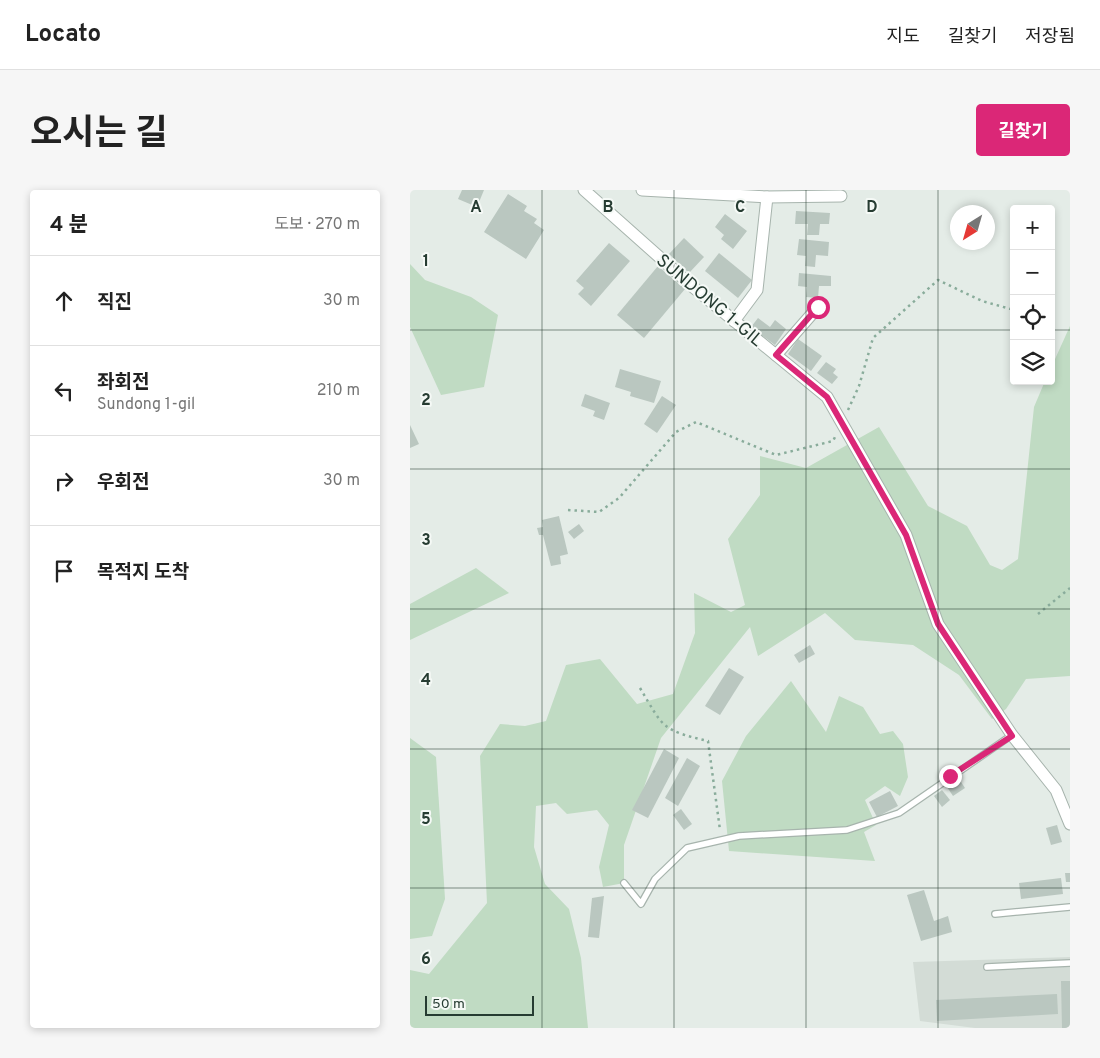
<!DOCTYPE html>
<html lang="ko">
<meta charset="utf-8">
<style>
:root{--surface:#fff;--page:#f6f6f6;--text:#222;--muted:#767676;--line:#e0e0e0;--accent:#db2777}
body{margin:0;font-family:Overpass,"Noto Sans KR",sans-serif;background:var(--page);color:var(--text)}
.controls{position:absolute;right:15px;top:15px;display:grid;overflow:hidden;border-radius:5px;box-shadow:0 2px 8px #0003}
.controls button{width:45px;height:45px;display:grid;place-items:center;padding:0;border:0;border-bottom:1px solid var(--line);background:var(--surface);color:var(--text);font:25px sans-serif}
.compass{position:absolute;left:540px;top:15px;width:45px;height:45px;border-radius:50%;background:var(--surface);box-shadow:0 2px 8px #0003;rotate:217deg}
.scale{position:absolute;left:15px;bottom:12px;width:109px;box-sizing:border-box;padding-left:5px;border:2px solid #263c32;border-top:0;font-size:14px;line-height:18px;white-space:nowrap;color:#263c32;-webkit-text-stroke:4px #f5f9f6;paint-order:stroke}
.stop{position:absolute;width:15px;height:15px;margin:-11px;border:4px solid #db2777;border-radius:50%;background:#fff}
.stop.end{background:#db2777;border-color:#fff;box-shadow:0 1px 5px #0008}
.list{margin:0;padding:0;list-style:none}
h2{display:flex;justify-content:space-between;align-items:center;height:65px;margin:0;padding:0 20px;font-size:21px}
h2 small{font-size:16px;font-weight:400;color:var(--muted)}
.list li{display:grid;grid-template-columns:32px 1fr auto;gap:15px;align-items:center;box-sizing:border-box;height:90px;padding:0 20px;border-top:1px solid var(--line)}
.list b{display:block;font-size:19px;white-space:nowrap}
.list p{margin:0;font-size:16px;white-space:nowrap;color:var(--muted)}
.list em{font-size:16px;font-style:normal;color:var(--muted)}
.icon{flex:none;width:28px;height:28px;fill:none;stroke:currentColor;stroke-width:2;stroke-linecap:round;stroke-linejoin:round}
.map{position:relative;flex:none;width:660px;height:838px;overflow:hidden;border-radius:5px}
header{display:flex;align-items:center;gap:30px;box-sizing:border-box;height:70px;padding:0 25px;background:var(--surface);border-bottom:1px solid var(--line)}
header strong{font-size:24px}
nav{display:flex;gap:28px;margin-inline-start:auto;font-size:18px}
.intro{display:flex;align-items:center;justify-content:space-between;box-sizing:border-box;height:120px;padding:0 30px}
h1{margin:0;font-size:35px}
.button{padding:12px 22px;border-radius:5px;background:var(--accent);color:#fff;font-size:18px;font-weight:700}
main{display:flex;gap:30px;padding:0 30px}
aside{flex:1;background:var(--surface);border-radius:5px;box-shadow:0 2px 8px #0003}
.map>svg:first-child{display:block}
.built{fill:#d3dcd6}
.green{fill:#c0dbc3}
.building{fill:#bac7c0}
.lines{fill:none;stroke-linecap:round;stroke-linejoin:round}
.service-casing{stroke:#a7b4ad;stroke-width:8}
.minor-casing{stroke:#a7b4ad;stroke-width:13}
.path{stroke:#89ac9b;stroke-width:2.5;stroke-dasharray:2.5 4;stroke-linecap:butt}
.service{stroke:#fff;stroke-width:5.5}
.minor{stroke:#fff;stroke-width:11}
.route{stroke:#db2777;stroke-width:6}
.grid{fill:none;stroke:#263c32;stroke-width:1;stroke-opacity:0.55}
.labels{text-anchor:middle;stroke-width:4;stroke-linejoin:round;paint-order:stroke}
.street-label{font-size:18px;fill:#263c32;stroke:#f5f9f6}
.grid-label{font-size:16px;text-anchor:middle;font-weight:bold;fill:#263c32;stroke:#f5f9f6;stroke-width:4;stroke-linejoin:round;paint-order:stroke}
</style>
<header>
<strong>Locato</strong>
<nav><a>지도</a><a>길찾기</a><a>저장됨</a></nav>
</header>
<div class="intro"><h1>오시는 길</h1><a class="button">길찾기</a></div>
<main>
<aside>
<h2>4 분<small>도보 · 270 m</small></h2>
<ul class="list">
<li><svg class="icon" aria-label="ahead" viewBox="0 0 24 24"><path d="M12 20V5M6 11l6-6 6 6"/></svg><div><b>직진</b></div><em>30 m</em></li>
<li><svg class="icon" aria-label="left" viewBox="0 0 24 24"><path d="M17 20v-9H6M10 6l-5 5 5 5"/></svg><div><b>좌회전</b><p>Sundong 1-gil</p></div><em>210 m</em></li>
<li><svg class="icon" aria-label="right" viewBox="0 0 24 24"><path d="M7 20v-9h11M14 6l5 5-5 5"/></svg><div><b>우회전</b></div><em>30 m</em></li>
<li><svg class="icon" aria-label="arrive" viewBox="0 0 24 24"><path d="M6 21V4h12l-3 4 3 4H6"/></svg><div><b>목적지 도착</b></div></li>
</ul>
</aside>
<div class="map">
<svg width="660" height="838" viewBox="0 0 660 838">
<rect width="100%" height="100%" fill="#e4ece7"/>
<path class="built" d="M660,767V838H565L510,831L503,772Z"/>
<g class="green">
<path d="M0,74L15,90L61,107L88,125L74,197L31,205L0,137Z"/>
<path d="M660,136V486L616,489L596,519L582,529L549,485L503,455L445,450L415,423L348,466L340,437L251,548L214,655V693L193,697L189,677L199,635L187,620L157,624L146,613L126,616L124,657L135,694L159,719L171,768L178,838H0V780L19,784L77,713L70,566L90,534L115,536L136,531L156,475L190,469L227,514L263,504L285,443L284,403L321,422L335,415L318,349L350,305V266L396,278L469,237L518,316L557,336L580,375L592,380L608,369L624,217L635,191H641V178Z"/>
<path d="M66,378L99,403L0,450V414Z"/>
<path d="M381,491L416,542L429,506L453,517L470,544L483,541L493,554L498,587L490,606L475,596L455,610L466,635L454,642L465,671L319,661L312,591L336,546Z"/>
<path d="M0,548L26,567L35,709L22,746L0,749Z"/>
</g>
<g class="building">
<path d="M52,0H74L67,17L48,9Z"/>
<path d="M98,4L117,16L114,21L127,29L124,33L134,40L116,69L74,42Z"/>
<path d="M386,21L420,23L419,34H410L409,45H397L398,34H385Z"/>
<path d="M315,24L337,41L323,59L311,49L314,45L305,37Z"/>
<path d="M274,48L294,67L279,83L259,64Z"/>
<path d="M389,49L419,52L418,66L406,65L405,77L395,76L396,66L387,65Z"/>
<path d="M199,53L220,71L181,116L168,104L174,98L166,91Z"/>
<path d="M309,63L342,90L328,108L295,81Z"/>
<path d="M248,76L275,99L234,148L207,125Z"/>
<path d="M389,83L421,86V96H409L408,108L396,107L397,97L388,96Z"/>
<path d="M348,128L360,137L365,130L376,139L365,155L341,137Z"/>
<path d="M388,149L412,166L401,181L378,164Z"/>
<path d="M416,172L426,179L423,183L428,187L422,194L407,183Z"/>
<path d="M210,179L251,191L244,213L220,206L221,202L205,197Z"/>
<path d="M175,204L200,213L194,230L183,226L185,221L171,216Z"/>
<path d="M252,206L266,215L247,243L234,234Z"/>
<path d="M0,235L9,254L0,258Z"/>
<path d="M149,326L158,364L150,366L151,374L141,376L133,345H129L127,338L133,337L132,330Z"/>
<path d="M169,334L174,341L164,349L158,342Z"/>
<path d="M400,455L405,464L389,473L384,465Z"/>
<path d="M319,478L334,487L310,525L295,516Z"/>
<path d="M254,559L269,568L238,628L222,620Z"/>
<path d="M277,568L290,576L268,616L255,608Z"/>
<path d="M549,589L555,598L543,606L537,597Z"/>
<path d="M532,600L540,610L532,617L524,606Z"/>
<path d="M480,601L488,616L467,627L459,612Z"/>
<path d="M271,619L282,634L274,640L263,625Z"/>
<path d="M647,635L652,652L641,655L636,638Z"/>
<path d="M655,683H660V692H656Z"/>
<path d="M651,688L653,704L611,709L609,693Z"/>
<path d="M514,700L524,731L538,726L542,742L511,751L497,705Z"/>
<path d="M194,706L189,748L178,747L182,708Z"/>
<path d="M651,791H660V838H652Z"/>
<path d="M647,804L648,824L527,831L526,810Z"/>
</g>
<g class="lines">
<defs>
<g id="service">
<path d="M214,693L231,714L245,689L277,658L329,646L437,640L489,623L602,545"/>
<path d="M585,724L660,717"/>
<path d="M577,777L660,773"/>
</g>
<g id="minor">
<path d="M174,0L283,97L417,207L496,345L528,434L602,545L646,600L660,634"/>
<path d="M232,0L357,7L431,6"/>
<path d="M324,131L347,100L357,7"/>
<path d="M366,165L408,117"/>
</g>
</defs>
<use href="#service" class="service-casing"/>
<use href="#minor" class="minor-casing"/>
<g class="path">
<path d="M438,220L449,196L463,148L528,90L572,111L604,120"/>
<path d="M158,320L189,322L209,308L266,242L286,232L366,265L423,251L425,247"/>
<path d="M628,424L660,398"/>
<path d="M230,498C254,538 251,540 298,551L310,640"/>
</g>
<use href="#service" class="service"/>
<use href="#minor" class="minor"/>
</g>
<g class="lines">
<path class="route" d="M408,117L366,165L417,207L496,345L528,434L602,546L540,586"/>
</g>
<path class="grid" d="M132,0V838M264,0V838M396,0V838M528,0V838M0,140H604M641,140H660M0,279H660M0,419H660M0,559H660M0,698H660"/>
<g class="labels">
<g class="street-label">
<text transform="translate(300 110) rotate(40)" y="6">SUNDONG 1-GIL</text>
</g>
</g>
<g class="grid-label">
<text x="66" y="22">A</text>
<text x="198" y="22">B</text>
<text x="330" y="22">C</text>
<text x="462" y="22">D</text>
<text x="16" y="76">1</text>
<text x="16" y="215">2</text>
<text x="16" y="355">3</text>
<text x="16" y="495">4</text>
<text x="16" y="634">5</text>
<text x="16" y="774">6</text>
</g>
</svg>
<div class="controls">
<button>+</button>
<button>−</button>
<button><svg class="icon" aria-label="locate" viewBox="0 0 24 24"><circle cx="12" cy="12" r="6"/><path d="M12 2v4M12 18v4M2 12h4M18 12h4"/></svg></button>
<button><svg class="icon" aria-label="layers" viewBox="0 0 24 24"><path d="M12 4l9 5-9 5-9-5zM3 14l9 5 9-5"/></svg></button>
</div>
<svg class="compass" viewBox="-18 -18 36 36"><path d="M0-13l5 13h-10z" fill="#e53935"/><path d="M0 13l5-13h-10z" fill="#767676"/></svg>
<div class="scale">50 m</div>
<div class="stop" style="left:408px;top:117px"></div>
<div class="stop end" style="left:540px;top:586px"></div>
</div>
</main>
